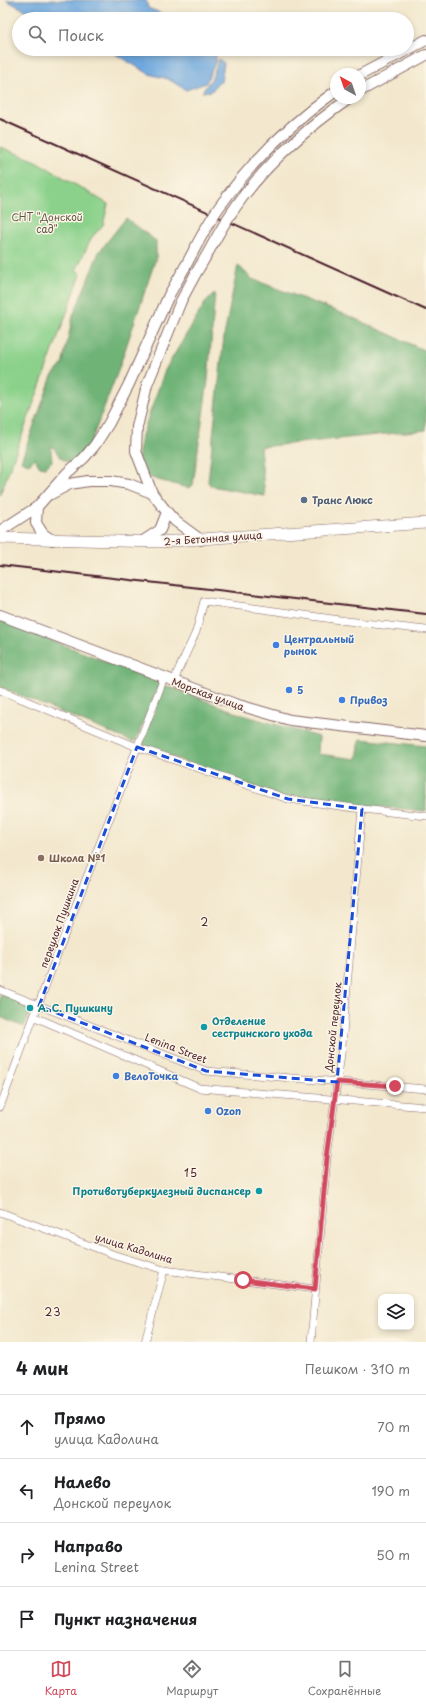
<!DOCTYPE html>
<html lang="ru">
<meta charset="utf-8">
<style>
:root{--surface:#fff;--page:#f2f2f2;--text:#202124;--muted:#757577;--line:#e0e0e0;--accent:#d1495b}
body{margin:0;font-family:"Playpen Sans",sans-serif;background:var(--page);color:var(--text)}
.controls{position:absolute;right:12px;bottom:12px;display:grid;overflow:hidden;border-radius:8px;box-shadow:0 2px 6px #0003}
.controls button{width:36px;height:36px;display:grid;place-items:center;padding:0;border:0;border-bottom:1px solid var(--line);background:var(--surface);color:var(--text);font:20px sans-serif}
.compass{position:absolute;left:330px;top:68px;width:36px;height:36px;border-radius:50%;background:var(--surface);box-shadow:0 2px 6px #0003;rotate:320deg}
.stop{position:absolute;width:12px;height:12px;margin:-9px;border:3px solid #d1495b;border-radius:50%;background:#fff}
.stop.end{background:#d1495b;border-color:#fff;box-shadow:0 1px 4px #0008}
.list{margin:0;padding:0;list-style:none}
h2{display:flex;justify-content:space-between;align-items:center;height:52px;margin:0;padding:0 16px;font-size:17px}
h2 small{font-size:13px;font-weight:400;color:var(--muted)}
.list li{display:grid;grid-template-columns:26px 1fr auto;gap:12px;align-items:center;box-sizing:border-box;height:64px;padding:0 16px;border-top:1px solid var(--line)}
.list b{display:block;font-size:15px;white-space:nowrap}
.list p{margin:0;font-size:13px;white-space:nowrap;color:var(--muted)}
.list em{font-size:13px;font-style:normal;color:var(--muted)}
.icon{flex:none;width:22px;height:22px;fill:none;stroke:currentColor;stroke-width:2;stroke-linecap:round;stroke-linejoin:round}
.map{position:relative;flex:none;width:426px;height:1342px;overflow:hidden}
.search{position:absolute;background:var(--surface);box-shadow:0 2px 6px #0003;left:12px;right:12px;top:12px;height:44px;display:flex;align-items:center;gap:10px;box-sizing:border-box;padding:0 14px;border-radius:22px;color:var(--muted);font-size:15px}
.sheet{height:308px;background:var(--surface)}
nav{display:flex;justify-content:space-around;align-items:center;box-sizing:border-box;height:56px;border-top:1px solid var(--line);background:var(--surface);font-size:11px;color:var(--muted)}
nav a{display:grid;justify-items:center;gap:2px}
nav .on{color:var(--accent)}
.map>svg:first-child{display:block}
.green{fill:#8bd18b;stroke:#6a785b}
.forest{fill:#70b377;stroke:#5d6951}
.water{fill:#6ea8de;stroke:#5c6484}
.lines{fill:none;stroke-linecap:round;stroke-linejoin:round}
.street-casing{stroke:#856564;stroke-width:8}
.secondary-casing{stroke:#856564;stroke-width:12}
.primary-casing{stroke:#856564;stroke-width:12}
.street{stroke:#fff;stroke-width:7}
.secondary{stroke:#fff;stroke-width:10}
.primary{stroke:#fff;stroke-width:11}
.rail{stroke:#4a1f2b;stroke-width:2}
.secondary-bridge-casing{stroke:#856564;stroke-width:12;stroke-linecap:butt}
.secondary-bridge{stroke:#fff;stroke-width:10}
.route{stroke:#d1495b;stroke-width:5}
.marked{fill:none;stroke:#1d4ed8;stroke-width:3;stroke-dasharray:8 5;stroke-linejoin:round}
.service-dot{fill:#5c6f8a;stroke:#fcf5e5;stroke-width:1.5}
.shop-dot{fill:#3f7fe0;stroke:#fcf5e5;stroke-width:1.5}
.education-dot{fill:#8d6e63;stroke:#fcf5e5;stroke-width:1.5}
.culture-dot{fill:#0f9aa8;stroke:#fcf5e5;stroke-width:1.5}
.labels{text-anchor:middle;stroke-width:3;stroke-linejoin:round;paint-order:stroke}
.park-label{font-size:10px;fill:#5e5448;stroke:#fcf5e5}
.service-label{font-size:10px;font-weight:bold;fill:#4e5e75;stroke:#fcf5e5;text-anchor:start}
.street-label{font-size:10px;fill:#4a1f2b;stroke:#fcf5e5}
.shop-label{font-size:10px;font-weight:bold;fill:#366cbe;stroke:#fcf5e5;text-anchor:start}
.education-label{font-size:10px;font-weight:bold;fill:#785e54;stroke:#fcf5e5;text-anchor:start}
.culture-label{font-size:10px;font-weight:bold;fill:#0d838f;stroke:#fcf5e5;text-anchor:start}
.neighbourhood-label{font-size:11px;letter-spacing:1px;fill:#4a1f2b;stroke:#fcf5e5}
</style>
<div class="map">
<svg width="426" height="1342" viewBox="0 0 426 1342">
<rect width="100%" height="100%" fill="#fcf5e5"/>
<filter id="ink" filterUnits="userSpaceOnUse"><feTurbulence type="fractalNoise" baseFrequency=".025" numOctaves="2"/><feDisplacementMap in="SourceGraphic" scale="8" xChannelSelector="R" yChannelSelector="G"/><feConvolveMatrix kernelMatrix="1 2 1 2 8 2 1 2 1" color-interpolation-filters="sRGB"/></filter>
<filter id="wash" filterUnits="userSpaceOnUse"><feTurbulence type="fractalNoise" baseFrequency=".012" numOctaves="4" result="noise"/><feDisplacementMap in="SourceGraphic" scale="16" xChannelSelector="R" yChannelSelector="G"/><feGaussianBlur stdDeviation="0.9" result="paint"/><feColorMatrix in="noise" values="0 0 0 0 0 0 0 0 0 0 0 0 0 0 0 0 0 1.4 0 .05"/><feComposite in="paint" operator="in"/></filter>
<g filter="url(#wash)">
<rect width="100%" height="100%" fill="#f3e8ce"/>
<path class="green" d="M0,147L34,160L108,204L103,225L92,237L76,270L81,274L0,495Z"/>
<g class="forest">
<path d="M126,218L156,241V258L118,371L85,457L76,465L62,459L52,446L51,451L52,461L46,467L39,466L35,458L29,464L21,461L52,376L62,365L73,316L99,252Z"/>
<path d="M238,265L252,279L349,316L426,351V430L260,447L265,496L211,486L208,482L224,336Z"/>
<path d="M215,293L208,380L193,485L188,488L151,478L137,466L141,438L165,370L205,303Z"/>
<path d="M0,620L158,682L159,685L136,740L133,742L0,687Z"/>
<path d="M168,686L243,715L319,737L318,754L357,759L360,739L426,746V811L286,799L142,746L163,688Z"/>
<path d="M0,994L33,1006L24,1027L0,1017Z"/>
</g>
<g class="water">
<path d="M6,0H146L148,8L176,19H42Z"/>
<path d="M107,49H216V61L206,83L186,90L168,79L149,74Z"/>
<path d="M219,59L224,63L221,82L217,83L212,91L202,92L212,78Z"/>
</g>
</g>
<g filter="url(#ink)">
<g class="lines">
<defs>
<g id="street">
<path d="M175,682L177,673L196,632L204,601L347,621L426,630"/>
<path d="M0,690L137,747L288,799L362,809L426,816"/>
<path d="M0,990L206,1071L426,1089"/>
<path d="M35,1017L199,1088L426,1107"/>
<path d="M0,1107L69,923L164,678"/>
<path d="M0,1212L115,1255L164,1270L315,1289"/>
<path d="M145,1342L164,1270"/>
<path d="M311,1342L327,1158L342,1046L362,809"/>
</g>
<g id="secondary">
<path d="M360,75L426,40"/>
<path d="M360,91L426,55"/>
<path d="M152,493L136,451L137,427L147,385L181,301L196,273"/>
<path d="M51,494L70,484L88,481H111L129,484L152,493L167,512L160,530L143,541"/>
<path d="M167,512L175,521L201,540"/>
<path d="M0,531L37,507"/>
<path d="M52,540L43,534L36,523L37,507L67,473L84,458L95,445L109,423L129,384L169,295L185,267"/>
<path d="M0,615L235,704L290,720L426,736"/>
</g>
<path id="primary" d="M0,538L159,542L426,523"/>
</defs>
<use href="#street" class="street-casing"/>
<use href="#secondary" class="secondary-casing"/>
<use href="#primary" class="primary-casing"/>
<use href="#street" class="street"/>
<use href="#secondary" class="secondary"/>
<use href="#primary" class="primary"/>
<g class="rail">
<path d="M0,119L426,310"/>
<path d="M0,565L426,614"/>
</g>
<defs>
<g id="secondary-bridge">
<path d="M185,267C196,247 206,225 220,206C252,161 291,123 336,91"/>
<path d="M196,273C208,254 218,233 230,215C261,168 304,130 350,98"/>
</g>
</defs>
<use href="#secondary-bridge" class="secondary-bridge-casing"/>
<use href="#secondary-bridge" class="secondary-bridge"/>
</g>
</g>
<g class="lines" filter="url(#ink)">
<path class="route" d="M243,1280L315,1289L327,1158L337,1082L395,1086"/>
</g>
<path class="marked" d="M137,747L288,799L362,809L337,1082L206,1071L39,1006Z"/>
<circle class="service-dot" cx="304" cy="500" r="4"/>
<g class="shop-dot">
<circle cx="276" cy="645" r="4"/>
<circle cx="289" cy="690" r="4"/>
<circle cx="342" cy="700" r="4"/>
<circle cx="116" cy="1076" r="4"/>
<circle cx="208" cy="1111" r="4"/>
</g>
<circle class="education-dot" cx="41" cy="858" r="4"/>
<g class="culture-dot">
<circle cx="30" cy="1008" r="4"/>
<circle cx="204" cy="1027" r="4"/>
<circle cx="259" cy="1191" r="4"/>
</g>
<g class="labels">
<g class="park-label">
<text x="47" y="221">СНТ "Донской<tspan x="47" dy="12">сад"</tspan></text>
</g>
<g class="service-label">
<text x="312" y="504">Транс Люкс</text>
</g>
<g class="street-label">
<text transform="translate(213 538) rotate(-4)" y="4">2-я Бетонная улица</text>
<text transform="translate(208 694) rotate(20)" y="4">Морская улица</text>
<text transform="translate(59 923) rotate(-70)" y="4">переулок Пушкина</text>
<text transform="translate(333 1027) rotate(-84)" y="4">Донской переулок</text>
<text transform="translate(176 1048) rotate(21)" y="4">Lenina Street</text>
<text transform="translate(134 1248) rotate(17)" y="4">улица Кадолина</text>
</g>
<g class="shop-label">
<text x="284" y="643">Центральный<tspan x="284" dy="12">рынок</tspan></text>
<text x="297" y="694">5</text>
<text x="350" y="704">Привоз</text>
<text x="124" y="1080">ВелоТочка</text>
<text x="216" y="1115">Ozon</text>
</g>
<g class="education-label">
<text x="49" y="862">Школа №1</text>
</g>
<g class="culture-label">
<text x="38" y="1012">А. С. Пушкину</text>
<text x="212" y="1025">Отделение<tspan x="212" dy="12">сестринского ухода</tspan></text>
<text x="251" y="1195" text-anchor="end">Противотуберкулезный диспансер</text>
</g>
<g class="neighbourhood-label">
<text x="205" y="926">2</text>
<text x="191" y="1177">15</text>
<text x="53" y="1316">23</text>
</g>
</g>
</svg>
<div class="controls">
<button><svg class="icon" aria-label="layers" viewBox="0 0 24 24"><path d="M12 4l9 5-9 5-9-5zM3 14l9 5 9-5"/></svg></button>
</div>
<svg class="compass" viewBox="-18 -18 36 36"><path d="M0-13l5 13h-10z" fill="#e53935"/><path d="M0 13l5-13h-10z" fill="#757577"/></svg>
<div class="stop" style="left:243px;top:1280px"></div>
<div class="stop end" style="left:395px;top:1086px"></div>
<div class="search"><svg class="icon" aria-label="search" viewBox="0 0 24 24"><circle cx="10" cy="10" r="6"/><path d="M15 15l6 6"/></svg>Поиск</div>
</div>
<section class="sheet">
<h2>4 мин<small>Пешком · 310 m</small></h2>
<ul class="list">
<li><svg class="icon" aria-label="ahead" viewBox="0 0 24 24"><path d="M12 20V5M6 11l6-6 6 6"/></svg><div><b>Прямо</b><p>улица Кадолина</p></div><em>70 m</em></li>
<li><svg class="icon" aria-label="left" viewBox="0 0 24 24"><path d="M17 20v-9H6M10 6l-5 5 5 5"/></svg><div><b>Налево</b><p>Донской переулок</p></div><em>190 m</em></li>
<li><svg class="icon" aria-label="right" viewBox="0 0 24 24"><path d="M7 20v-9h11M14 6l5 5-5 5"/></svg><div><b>Направо</b><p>Lenina Street</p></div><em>50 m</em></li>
<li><svg class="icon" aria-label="arrive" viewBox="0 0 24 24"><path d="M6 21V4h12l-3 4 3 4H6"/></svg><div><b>Пункт назначения</b></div></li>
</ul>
</section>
<nav>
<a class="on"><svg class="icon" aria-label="map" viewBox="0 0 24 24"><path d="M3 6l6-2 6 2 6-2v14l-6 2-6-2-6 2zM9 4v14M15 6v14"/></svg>Карта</a>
<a><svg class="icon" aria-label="directions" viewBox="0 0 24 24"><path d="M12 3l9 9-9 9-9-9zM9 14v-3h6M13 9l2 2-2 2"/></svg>Маршрут</a>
<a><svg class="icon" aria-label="saved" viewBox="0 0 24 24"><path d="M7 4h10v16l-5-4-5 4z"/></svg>Сохранённые</a>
</nav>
